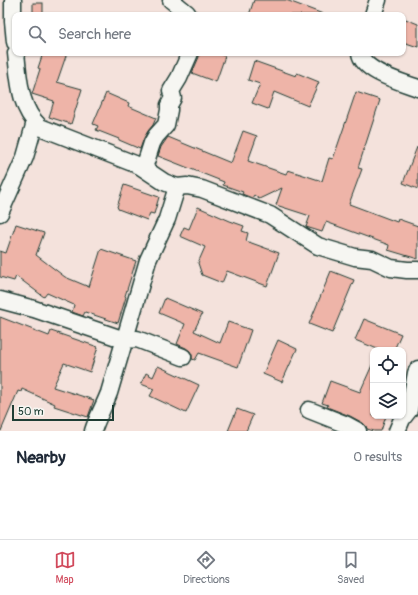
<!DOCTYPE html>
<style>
:root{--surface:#fff;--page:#f2f2f3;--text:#1f2937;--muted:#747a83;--line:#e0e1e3;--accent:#d1495b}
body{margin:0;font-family:Pangolin,sans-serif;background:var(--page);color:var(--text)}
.controls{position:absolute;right:12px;bottom:12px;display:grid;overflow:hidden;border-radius:8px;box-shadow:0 1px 3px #0004}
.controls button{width:36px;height:36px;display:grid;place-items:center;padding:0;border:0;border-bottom:1px solid var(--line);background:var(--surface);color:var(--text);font:20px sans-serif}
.scale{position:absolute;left:12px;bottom:10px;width:102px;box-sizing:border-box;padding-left:4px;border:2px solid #1f3d34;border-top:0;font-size:11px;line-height:14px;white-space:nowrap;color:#1f3d34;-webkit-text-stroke:3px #f6f6f2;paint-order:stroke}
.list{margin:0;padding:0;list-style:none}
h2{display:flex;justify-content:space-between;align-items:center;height:52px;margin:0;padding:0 16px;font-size:17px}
h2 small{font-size:13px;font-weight:400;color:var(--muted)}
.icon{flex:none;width:22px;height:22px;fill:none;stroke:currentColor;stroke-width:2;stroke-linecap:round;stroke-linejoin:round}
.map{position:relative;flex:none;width:418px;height:431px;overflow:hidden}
.search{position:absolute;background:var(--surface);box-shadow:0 1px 3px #0004;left:12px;right:12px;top:12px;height:44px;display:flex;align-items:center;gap:10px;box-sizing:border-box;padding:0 14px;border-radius:8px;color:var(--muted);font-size:15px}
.sheet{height:108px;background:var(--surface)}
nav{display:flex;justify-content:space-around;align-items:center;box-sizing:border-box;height:56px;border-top:1px solid var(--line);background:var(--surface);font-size:11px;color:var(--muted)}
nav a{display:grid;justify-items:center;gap:2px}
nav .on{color:var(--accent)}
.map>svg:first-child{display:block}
.building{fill:#eeb4a8;stroke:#1f3d34}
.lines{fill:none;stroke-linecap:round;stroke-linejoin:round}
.street-casing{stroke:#1f3d34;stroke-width:19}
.street{stroke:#f6f6f2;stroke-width:16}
</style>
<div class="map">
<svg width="418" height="431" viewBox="0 0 418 431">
<rect width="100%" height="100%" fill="#f4e2dc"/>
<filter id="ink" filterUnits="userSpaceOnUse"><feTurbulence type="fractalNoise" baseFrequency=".025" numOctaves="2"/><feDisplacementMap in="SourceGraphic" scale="8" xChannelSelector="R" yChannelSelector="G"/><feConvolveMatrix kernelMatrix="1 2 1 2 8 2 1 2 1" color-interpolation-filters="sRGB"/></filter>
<g filter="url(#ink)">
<g class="building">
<path d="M254,0H286L323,14V15H249Z"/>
<rect x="33" y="3" width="10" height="12"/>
<path d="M403,18L418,24V47L403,42Z"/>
<path d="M43,53H67L57,82L82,89L71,124L49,117L54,101L32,94L40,69L38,68Z"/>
<path d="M199,53H216L225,56L216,82L192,73L199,57Z"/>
<path d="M254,61L296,76L297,73L319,82L308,106L274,92L268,109L252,103L260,84L248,80Z"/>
<path d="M356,92L380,100L358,168L362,169L349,204L397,222L398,219L418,226V259L388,250L389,245L326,222L322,232L306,227L310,216L276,205L282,188L259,199L254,195L252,198L242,194L243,192L223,185L224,182L158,156L161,147L168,137L231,163L243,131L257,136L248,161L286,174L288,170L322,181L329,158L333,159Z"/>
<path d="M106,93L129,103L128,106L156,118L153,125L148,131L144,138L140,149L119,140V139L96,130L98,126L93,124Z"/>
<path d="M417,147H418V189L403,183Z"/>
<path d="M124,185L159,197L154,214L150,213L147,220L118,209V208L117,207Z"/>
<path d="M198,207L230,221L244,226L242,231L248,233L246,241L279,253L267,286L227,271L222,283L202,275L198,263L205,247L180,236L184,227L189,229Z"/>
<path d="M16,224L44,233L36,255L65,277L89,287L101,249L136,261L125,296L126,297L118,323L85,312L83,316L72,312L74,305L47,293L44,297L16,276L14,281L0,277V251L6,253Z"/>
<path d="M331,271L354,280L332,333L309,324Z"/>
<path d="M165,298L202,314L194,331L220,343L228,322L251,330L238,367L199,353L195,360L192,359V355L190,351L186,348L177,344L185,324L159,313Z"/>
<path d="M0,317L49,336L51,331L98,347L90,372L64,363L53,387L94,400L88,417L54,406L55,404L22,389L21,392L18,391L1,431H0Z"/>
<path d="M364,319L401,334L394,350H380L355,340Z"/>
<path d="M278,340L297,349L282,382L263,374Z"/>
<path d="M373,363V416H386L381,431H374L367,429L366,426L363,423L350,416L327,407L328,405L322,403L330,381L360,392Z"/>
<path d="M158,366L199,385L186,413L150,396L154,389L141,384L146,373L153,377Z"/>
<path d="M237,409L253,415L246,431H228Z"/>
</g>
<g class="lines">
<defs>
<g id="street">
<path d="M13,0V21L15,42"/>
<path d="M171,0L187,13L188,15"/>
<path d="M373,15L378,0"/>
<path d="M16,53C19,79 19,108 40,127L140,166L164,182L177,187L187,186L202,189L270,215L318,246L355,257L372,259L391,268L407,270H418"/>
<path d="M360,53C363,72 402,82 418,88"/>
<path d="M144,168L152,143L156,136L166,125L169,110V105L173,98L171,91L179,78L190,53"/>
<path d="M0,213L25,157L35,122"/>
<path d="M0,300L34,309L125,340L137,339L183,357"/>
<path d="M309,410L347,425L358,431"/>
<path d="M93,431C97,418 104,406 109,393L148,260L167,219L177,187"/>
<path d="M397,431L402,419L409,410L416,373L418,369"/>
</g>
</defs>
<use href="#street" class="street-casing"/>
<use href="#street" class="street"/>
</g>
</g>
</svg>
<div class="controls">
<button><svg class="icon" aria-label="locate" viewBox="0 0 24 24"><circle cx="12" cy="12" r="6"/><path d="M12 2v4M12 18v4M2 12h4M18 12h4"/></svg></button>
<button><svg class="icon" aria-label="layers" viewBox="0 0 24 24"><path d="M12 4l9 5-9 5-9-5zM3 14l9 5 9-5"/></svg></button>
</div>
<div class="scale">50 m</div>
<div class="search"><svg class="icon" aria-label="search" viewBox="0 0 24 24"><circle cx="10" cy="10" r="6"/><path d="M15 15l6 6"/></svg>Search here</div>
</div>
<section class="sheet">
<h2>Nearby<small>0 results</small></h2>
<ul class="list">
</ul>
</section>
<nav>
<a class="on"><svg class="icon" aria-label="map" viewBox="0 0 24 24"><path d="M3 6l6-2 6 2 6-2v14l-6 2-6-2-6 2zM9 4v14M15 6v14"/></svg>Map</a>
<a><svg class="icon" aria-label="directions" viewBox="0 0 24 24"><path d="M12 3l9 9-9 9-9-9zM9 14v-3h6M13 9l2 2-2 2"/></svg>Directions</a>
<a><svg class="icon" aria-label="saved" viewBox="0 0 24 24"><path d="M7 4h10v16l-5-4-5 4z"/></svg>Saved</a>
</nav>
